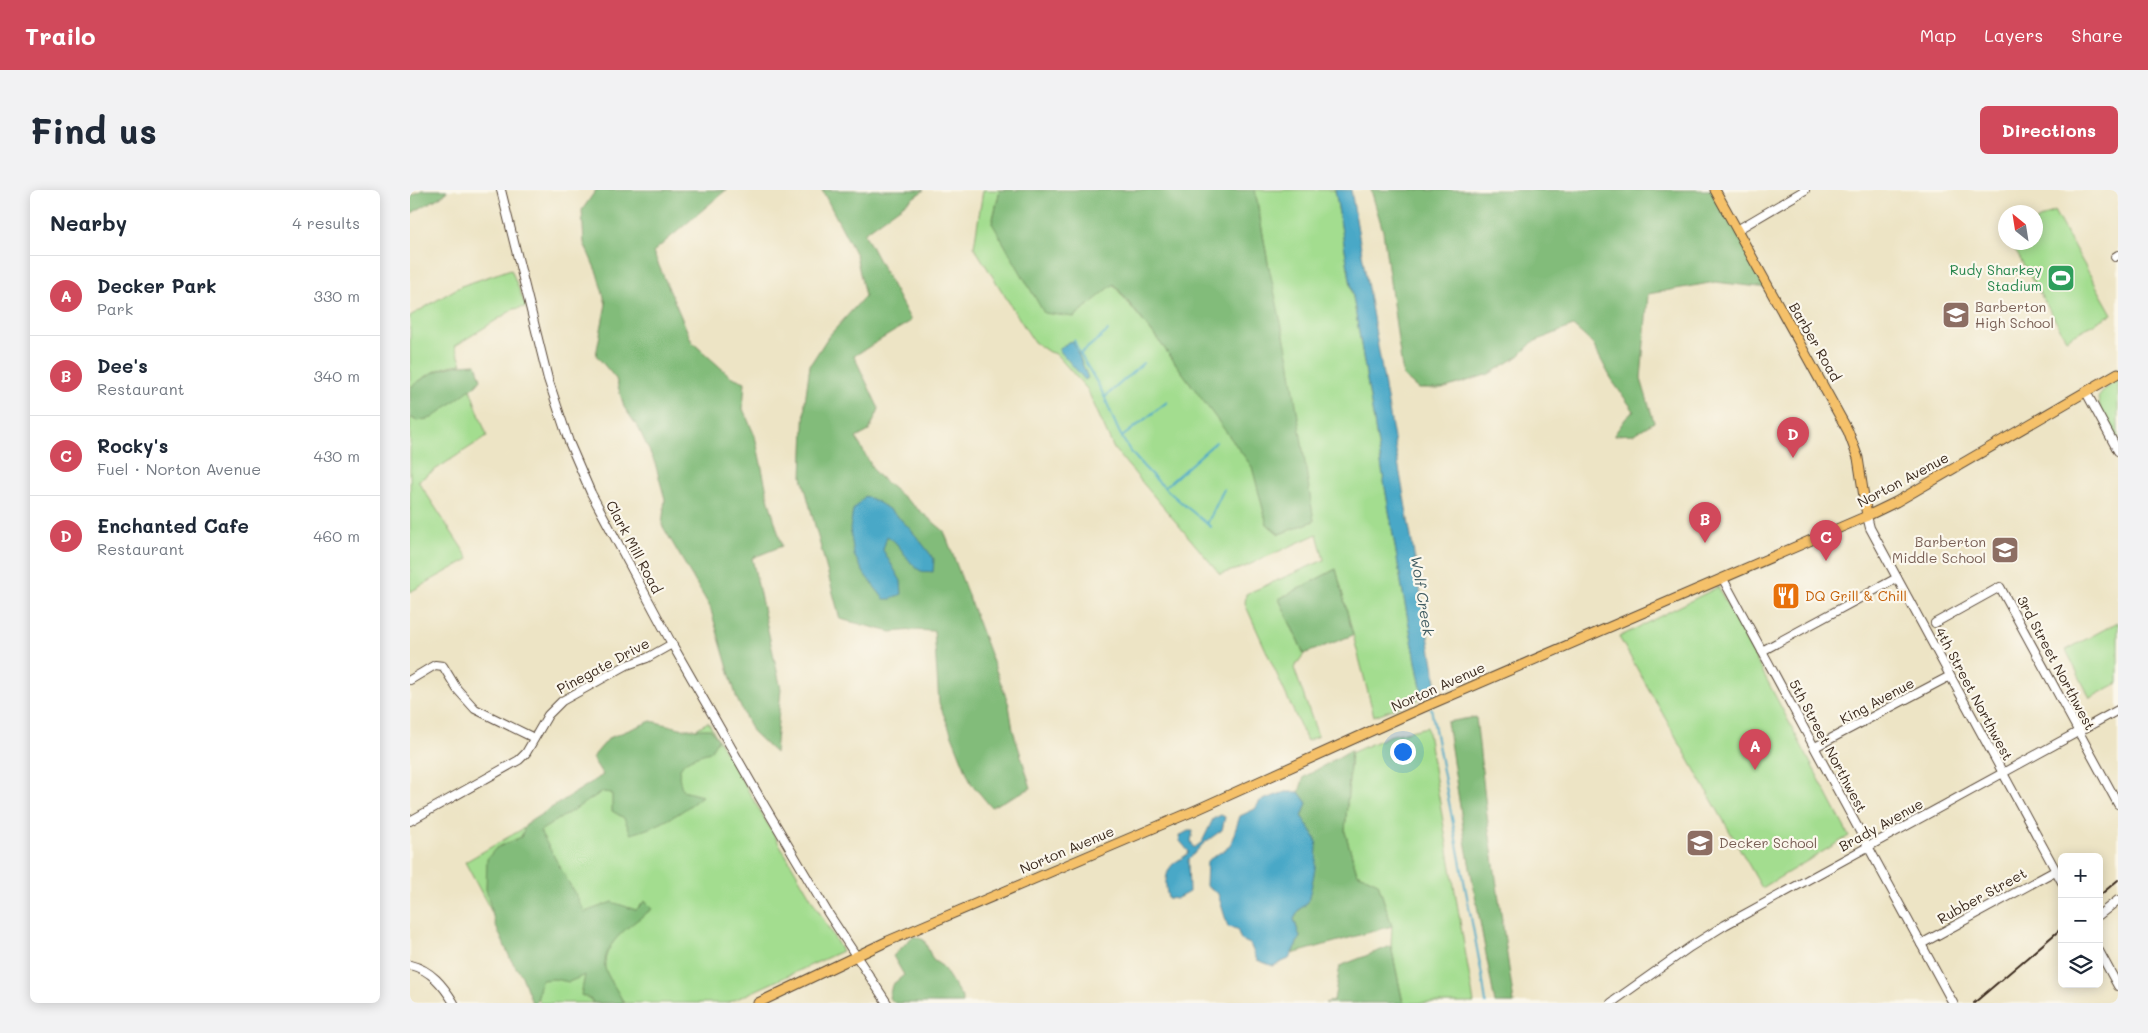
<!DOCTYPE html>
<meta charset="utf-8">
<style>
:root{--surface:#fff;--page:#f2f2f3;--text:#1f2937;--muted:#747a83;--line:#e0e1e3;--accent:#d1495b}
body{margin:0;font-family:Mali,sans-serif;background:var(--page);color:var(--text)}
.controls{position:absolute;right:15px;bottom:15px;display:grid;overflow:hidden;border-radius:8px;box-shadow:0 2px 12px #0003}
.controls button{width:45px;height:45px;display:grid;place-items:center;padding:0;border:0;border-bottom:1px solid var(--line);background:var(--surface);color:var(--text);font:25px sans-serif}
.compass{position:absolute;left:1588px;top:15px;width:45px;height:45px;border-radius:50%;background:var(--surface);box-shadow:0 2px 12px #0003;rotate:330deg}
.you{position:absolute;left:992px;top:561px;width:18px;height:18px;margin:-12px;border:4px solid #fff;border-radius:50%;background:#1a73e8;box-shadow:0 0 0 8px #1a73e833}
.badge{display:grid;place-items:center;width:32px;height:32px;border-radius:50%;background:var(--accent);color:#fff;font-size:16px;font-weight:700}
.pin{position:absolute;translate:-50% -41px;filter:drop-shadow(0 1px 2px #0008)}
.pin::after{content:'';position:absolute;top:26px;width:18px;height:15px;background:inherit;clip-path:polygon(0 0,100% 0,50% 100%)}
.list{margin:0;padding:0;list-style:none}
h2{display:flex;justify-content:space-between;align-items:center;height:65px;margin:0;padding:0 20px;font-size:21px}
h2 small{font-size:16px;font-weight:400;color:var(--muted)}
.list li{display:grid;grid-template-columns:32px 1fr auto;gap:15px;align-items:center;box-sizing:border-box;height:80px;padding:0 20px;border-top:1px solid var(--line)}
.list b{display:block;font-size:19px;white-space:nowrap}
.list p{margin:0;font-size:16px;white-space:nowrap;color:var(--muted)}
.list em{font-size:16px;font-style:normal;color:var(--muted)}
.icon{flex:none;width:28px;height:28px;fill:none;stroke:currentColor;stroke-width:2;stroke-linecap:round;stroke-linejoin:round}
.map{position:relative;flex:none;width:1708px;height:813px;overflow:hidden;border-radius:8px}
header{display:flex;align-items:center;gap:30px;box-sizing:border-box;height:70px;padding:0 25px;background:var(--accent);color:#fff}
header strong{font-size:24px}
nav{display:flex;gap:28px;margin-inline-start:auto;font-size:18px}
.intro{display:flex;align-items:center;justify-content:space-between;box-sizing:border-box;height:120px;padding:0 30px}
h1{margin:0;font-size:35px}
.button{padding:12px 22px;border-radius:8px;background:var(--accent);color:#fff;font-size:18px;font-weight:700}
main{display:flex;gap:30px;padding:0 30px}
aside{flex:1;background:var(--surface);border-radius:8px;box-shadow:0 2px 12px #0003}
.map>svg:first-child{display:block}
.green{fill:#a3dd8f;stroke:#6f8456}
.forest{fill:#82bc7a;stroke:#5e734c}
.water{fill:#48a8c7;stroke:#426972}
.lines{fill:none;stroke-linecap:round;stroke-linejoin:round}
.stream{stroke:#48a8c7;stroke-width:2}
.minor-casing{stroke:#564637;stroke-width:10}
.major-casing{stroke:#564637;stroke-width:11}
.minor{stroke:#fff;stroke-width:8}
.major{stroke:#f5c16b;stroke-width:9}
.rail{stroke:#3b2a1e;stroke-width:2}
.labels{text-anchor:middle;stroke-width:4.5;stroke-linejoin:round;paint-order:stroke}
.leisure-label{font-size:14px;fill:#27864d;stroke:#fbf7ec;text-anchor:end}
.education-label{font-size:14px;fill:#785e54;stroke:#fbf7ec;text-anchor:start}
.street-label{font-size:14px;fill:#3b2a1e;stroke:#fbf7ec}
.food-label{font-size:14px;fill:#c56008;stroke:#fbf7ec;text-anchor:start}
.water-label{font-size:15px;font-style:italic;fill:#405c62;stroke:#fbf7ec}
</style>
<header>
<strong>Trailo</strong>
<nav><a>Map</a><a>Layers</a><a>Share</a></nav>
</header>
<div class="intro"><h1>Find us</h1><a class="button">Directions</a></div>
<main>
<aside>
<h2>Nearby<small>4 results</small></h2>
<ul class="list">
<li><span class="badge">A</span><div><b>Decker Park</b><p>Park</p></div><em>330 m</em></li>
<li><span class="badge">B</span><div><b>Dee's</b><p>Restaurant</p></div><em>340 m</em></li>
<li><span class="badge">C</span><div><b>Rocky's</b><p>Fuel · Norton Avenue</p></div><em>430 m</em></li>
<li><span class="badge">D</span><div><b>Enchanted Cafe</b><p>Restaurant</p></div><em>460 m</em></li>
</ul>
</aside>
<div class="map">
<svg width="1708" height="813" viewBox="0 0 1708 813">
<rect width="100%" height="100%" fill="#fbf7ec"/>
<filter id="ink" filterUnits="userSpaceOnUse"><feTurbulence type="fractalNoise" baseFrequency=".02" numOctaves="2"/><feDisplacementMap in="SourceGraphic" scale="10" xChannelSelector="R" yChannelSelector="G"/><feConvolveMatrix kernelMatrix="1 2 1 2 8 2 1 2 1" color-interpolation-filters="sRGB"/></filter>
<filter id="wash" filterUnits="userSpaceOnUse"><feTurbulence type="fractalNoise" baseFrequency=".0096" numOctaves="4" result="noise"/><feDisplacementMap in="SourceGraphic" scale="20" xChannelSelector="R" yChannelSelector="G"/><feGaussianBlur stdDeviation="1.12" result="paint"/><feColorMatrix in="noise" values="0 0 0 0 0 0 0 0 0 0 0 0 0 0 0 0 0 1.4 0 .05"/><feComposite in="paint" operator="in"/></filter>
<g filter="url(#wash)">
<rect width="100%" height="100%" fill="#ede4c5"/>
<g class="green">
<path d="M573,0H590L582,33L664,127L703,94L752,155L843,277L857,334L869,344L904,331L845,0H925L992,398L1013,508L964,526L926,379L869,409L894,464L884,478L908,546L897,551L835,414L836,404L914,370L907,344L832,378L810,384L704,259L677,199L646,164L639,162L624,152L564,57Z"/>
<path d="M1644,21L1702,124L1656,149L1601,53L1626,52V31Z"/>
<path d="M101,79L116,117L104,119L45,156L52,174C32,175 15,186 0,198V126L51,96Z"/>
<path d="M1708,189V253L1692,224L1688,208L1694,200Z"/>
<path d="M60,199L77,246L8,291L59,369L0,402V227L7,231Z"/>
<path d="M1308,397L1439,646L1352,698L1209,447Z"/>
<path d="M1708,432V493L1680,508L1656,460Z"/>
<path d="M298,532L432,761L318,813H130L55,672Z"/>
<path d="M1017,537L1064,813H993L981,756L982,736L968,694L947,683L935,642L941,563L979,546Z"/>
</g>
<g class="forest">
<path d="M12,0H37L35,4L0,24V7Z"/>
<path d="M186,0H316L243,62L282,152L320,186L335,192L333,219L345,246L359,311L372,356L342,368L371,499L365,563L342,541L327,509L300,417L252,335L255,309L245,273L229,239L214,217L206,189L186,165L196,114L187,83L174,53L172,20Z"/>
<path d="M412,0H514L454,43L501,131L444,166L469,219L459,241L446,248L466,284L534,341L599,515L603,540L621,598L581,617L561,593L529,513L524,441L503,440L481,442L430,429L392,287L395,212L400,175L418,147L455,106L446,65Z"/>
<path d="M590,0H845L858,73L879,169L904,331L869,344L857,334L842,277L752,155L704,94L664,127L634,123L582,33Z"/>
<path d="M961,0H1305L1358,98L1305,92L1238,104L1231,189L1244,232L1224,244L1204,245L1216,228L1224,221L1203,192L1182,153L1163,136L1123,152L1109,166L1079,184L1032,199H1008L993,186L973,41Z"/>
<path d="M66,174L71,189L66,195L22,228L7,231L0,227V198C22,180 38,175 66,174Z"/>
<path d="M926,379L943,445L894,464L869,409Z"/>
<path d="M1066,527L1077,626L1104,813H1085L1056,656L1037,532Z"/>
<path d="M241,531L274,539H300L308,549L300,562C276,569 262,573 273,601L292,606C271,624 248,637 221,644L214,628L202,621V603L192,602L130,641L175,722L202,712L226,720L235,711L242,719C224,733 192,752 195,778C196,784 210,805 214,813H182V810L171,805L175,785L159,792L144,789L132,790C128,798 130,806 125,813H122L112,786L101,770L85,734L76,699L77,669L86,658L111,647L116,634L193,585L182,568L199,548Z"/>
<path d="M941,560L935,642L947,683L968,693L982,736L882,764L890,747L884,729L890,719L898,712L905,648L898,640L892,627L897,613L889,602L894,587Z"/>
<path d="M503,746L514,750L523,770L532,776L553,809V813H485L479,808L482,795L494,785L483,766Z"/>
<path d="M981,756L993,813H915L924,810L930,776Z"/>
</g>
<g class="water">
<path d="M925,0H941L1028,503L1013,508L992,398Z"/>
<path d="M663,151L678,188L675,190L649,160L658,152Z"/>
<path d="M455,306C486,318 505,344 524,369L523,382C520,381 514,382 511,381C498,375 492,354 477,346L473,360L491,391L492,404L481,409H474L455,385L444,365L440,339L443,320Z"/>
<path d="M875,602H889L897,613L892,627C896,634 903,642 905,648C911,660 901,698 898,712L890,719L884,729L890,747L879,769L863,776L847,770L840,754L831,750L827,739L818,737L808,704L796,696L797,671L820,656L830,626L845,619L850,611Z"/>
<path d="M811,625L815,627L812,640L794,653L778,670L779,702L766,709L758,708C755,697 754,683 763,674C769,669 774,668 779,662L770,651L769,646L778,641H783L781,651L784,658L792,652L803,629Z"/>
</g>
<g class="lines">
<g class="stream">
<path d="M664,150C672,171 686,188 695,208C703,228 711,251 726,268C748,294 775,316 801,337"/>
<path d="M670,164L698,141"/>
<path d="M695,207L733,173"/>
<path d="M712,247L757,212"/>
<path d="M755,297L806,252"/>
<path d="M797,334L814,299"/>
<path d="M1021,518L1072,785L1076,813"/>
</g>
</g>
</g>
<g filter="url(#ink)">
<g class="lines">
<defs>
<g id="minor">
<path d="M91,0L138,189L159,252L181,303L262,454L350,608L418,723L477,813"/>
<path d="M1327,40L1395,0"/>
<path d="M1705,67L1708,65"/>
<path d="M1676,202L1708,261"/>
<path d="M1457,326L1460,338L1652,692"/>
<path d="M1313,389L1543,813"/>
<path d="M1525,433L1590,397L1708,614"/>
<path d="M1352,461L1487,388"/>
<path d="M0,490L25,475L33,476L47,499L65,519L124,548"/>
<path d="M1405,557L1540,486"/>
<path d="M0,631L109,570L116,563L138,525L152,511L217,475L237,468L262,454"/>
<path d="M1689,725L1708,710"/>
<path d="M1511,754L1645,681"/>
<path d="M1689,761L1708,796"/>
<path d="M0,775C21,780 33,795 44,813"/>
<path d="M1201,813L1280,757L1315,735L1708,520"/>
</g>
<g id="major">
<path d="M1305,0L1438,241L1448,268L1457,326"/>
<path d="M348,813L478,751L786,620L1012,518L1457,326L1486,312L1708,183"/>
</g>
</defs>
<use href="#minor" class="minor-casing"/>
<use href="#major" class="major-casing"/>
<use href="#minor" class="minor"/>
<use href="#major" class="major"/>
<g class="rail">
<path d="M1689,706L1708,690"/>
<path d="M1564,813L1652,738"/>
</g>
</g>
</g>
<defs>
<symbol id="stadium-square" viewBox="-11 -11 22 22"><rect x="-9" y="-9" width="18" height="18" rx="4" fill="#2e9e5b" stroke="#fbf7ec"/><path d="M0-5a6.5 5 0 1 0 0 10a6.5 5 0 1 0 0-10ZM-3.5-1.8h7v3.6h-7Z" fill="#fff"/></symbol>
<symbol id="school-square" viewBox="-11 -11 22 22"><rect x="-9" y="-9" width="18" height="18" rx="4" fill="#8d6e63" stroke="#fbf7ec"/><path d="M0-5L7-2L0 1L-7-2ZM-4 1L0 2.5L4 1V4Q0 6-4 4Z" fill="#fff"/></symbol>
<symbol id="restaurant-square" viewBox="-11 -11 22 22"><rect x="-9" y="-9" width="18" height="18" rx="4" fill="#e8710a" stroke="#fbf7ec"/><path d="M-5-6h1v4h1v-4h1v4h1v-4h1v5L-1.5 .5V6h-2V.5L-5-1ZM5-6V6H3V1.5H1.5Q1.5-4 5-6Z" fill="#fff"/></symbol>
</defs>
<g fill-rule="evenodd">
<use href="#stadium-square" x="1635" y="72" width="32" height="32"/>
<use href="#school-square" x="1530" y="109" width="32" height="32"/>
<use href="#school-square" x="1579" y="344" width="32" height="32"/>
<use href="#restaurant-square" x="1360" y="390" width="32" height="32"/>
<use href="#school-square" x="1274" y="637" width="32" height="32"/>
</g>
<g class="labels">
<g class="leisure-label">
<text x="1632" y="85">Rudy Sharkey<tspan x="1632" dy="16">Stadium</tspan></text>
</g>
<g class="education-label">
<text x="1565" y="122">Barberton<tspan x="1565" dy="16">High School</tspan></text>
<text x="1576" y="357" text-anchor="end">Barberton<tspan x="1576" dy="16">Middle School</tspan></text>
<text x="1309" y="658">Decker School</text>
</g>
<g class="street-label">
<text transform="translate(1405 152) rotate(60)" y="5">Barber Road</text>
<text transform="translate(1493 290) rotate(-28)" y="5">Norton Avenue</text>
<text transform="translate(224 357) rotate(62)" y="5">Clark Mill Road</text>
<text transform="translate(1646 473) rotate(62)" y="5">3rd Street Northwest</text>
<text transform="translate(193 476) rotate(-28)" y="5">Pinegate Drive</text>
<text transform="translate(1028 497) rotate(-24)" y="5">Norton Avenue</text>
<text transform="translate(1564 504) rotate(62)" y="5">4th Street Northwest</text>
<text transform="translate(1467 511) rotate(-28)" y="5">King Avenue</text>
<text transform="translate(1418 556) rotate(62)" y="5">5th Street Northwest</text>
<text transform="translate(1471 635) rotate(-29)" y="5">Brady Avenue</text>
<text transform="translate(657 660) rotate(-23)" y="5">Norton Avenue</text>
<text transform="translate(1572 706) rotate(-29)" y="5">Rubber Street</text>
</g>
<g class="food-label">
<text x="1395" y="411">DQ Grill &amp; Chill</text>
</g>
<g class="water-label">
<text transform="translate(1012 406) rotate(81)" y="5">Wolf Creek</text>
</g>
</g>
</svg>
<div class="controls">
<button>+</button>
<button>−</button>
<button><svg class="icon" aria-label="layers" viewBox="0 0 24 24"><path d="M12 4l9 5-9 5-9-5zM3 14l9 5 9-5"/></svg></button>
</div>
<svg class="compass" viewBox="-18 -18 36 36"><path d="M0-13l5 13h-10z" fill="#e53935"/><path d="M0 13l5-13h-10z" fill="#747a83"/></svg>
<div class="you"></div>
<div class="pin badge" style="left:1345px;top:580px">A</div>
<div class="pin badge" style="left:1295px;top:353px">B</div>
<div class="pin badge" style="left:1416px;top:371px">C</div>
<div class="pin badge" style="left:1383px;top:268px">D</div>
</div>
</main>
